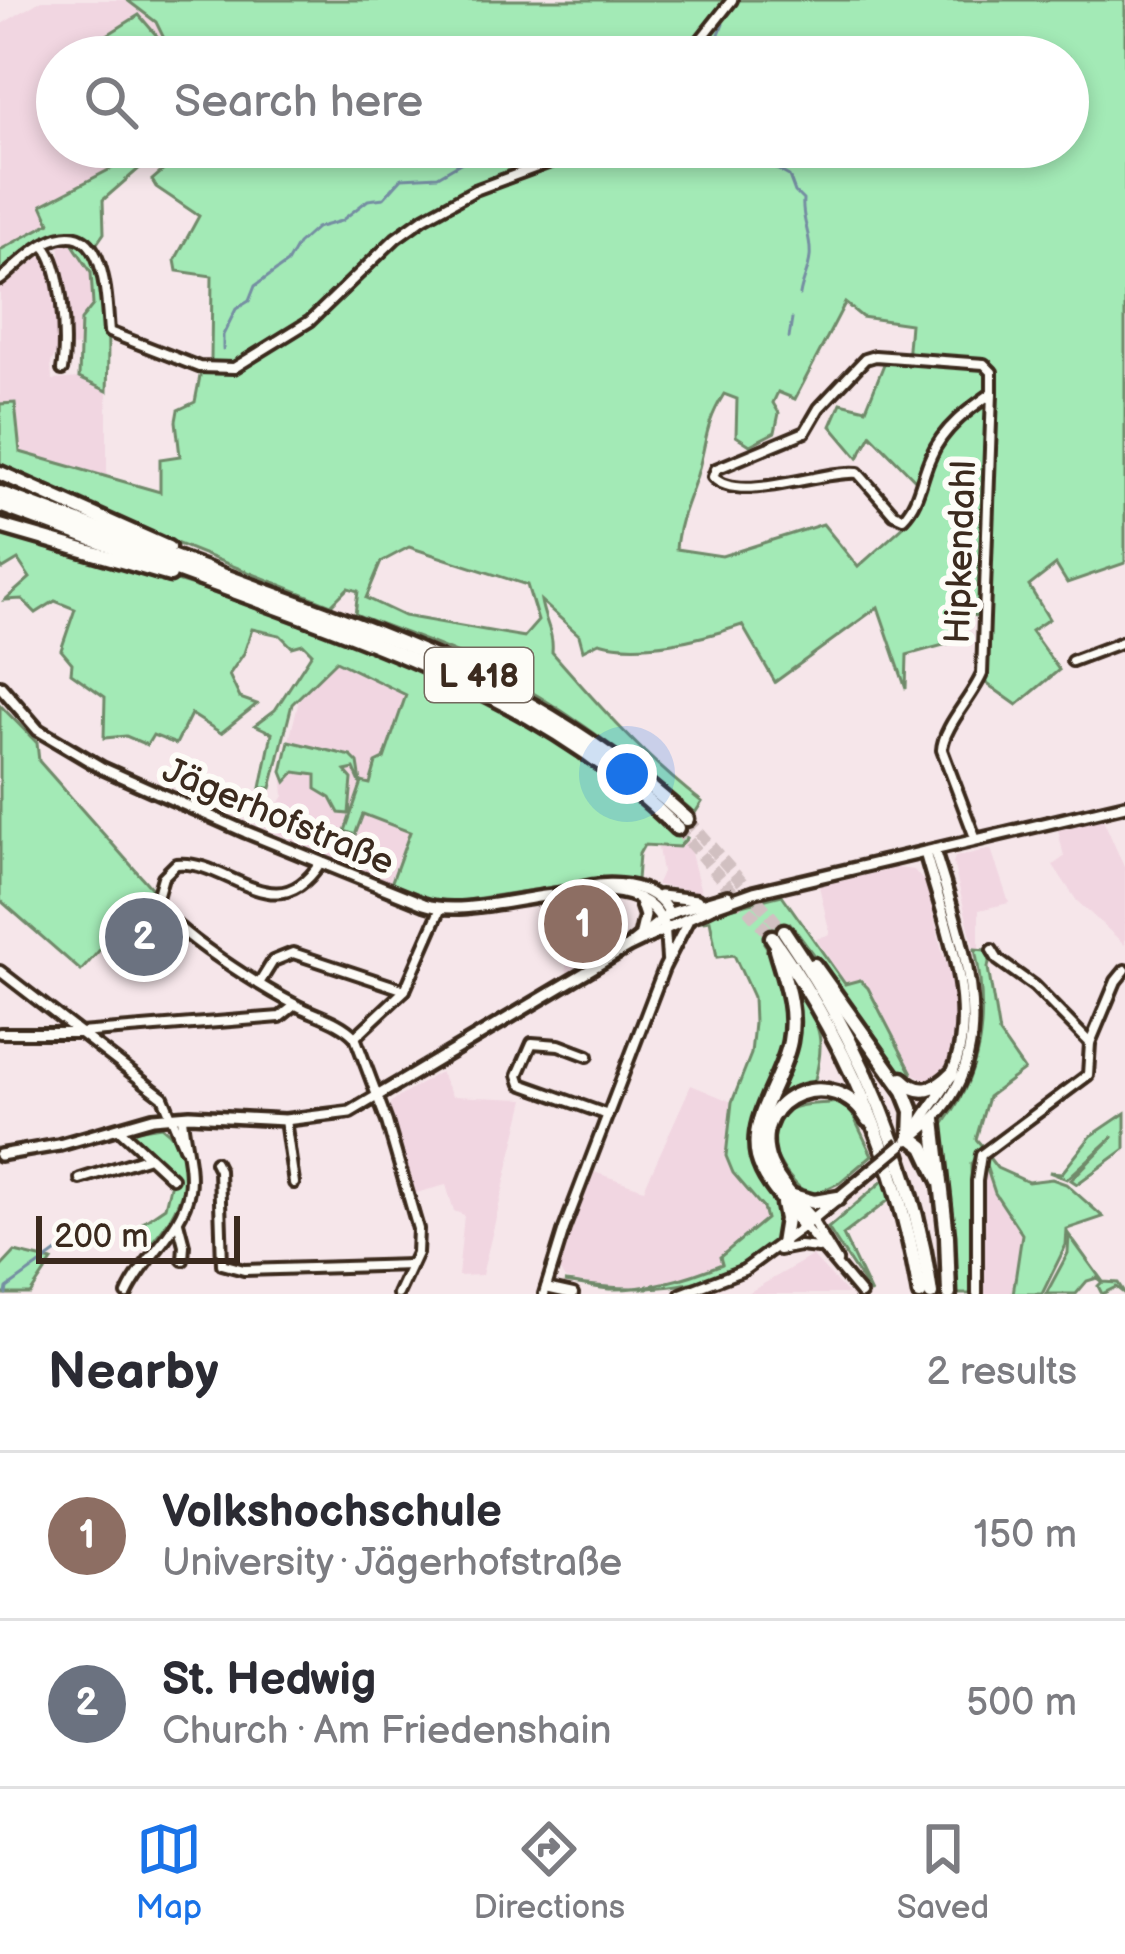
<!DOCTYPE html>
<meta charset="utf-8">
<style>
:root{--surface:#fff;--page:#f2f2f3;--text:#2b2b33;--muted:#7c7c81;--line:#e1e1e2;--accent:#1a73e8}
body{margin:0;font-family:"Balsamiq Sans",sans-serif;background:var(--page);color:var(--text)}
.scale{position:absolute;left:36px;bottom:30px;width:204px;box-sizing:border-box;padding-left:12px;border:6px solid #3b2a1e;border-top:0;font-size:33px;line-height:42px;white-space:nowrap;color:#3b2a1e;-webkit-text-stroke:9px #fdfcf7;paint-order:stroke}
.you{position:absolute;left:627px;top:774px;width:42px;height:42px;margin:-30px;border:9px solid #fff;border-radius:50%;background:#1a73e8;box-shadow:0 0 0 18px #1a73e833}
.badge{display:grid;place-items:center;width:78px;height:78px;border-radius:50%;background:var(--accent);color:#fff;font-size:39px;font-weight:700}
.pin{position:absolute;translate:-50% -50%;border:6px solid #fff;box-shadow:0 3px 12px #0006}
.list{margin:0;padding:0;list-style:none}
h2{display:flex;justify-content:space-between;align-items:center;height:156px;margin:0;padding:0 48px;font-size:51px}
h2 small{font-size:39px;font-weight:400;color:var(--muted)}
.list li{display:grid;grid-template-columns:78px 1fr auto;gap:36px;align-items:center;box-sizing:border-box;height:168px;padding:0 48px;border-top:3px solid var(--line)}
.list b{display:block;font-size:45px;white-space:nowrap}
.list p{margin:0;font-size:39px;white-space:nowrap;color:var(--muted)}
.list em{font-size:39px;font-style:normal;color:var(--muted)}
.icon{flex:none;width:66px;height:66px;fill:none;stroke:currentColor;stroke-width:2;stroke-linecap:round;stroke-linejoin:round}
.map{position:relative;flex:none;width:1125px;height:1294px;overflow:hidden}
.search{position:absolute;background:var(--surface);box-shadow:0 6px 18px #0003;left:36px;right:36px;top:36px;height:132px;display:flex;align-items:center;gap:30px;box-sizing:border-box;padding:0 42px;border-radius:66px;color:var(--muted);font-size:45px}
.sheet{height:492px;background:var(--surface)}
nav{display:flex;justify-content:space-around;align-items:center;box-sizing:border-box;height:168px;border-top:3px solid var(--line);background:var(--surface);font-size:33px;color:var(--muted)}
nav a{display:grid;justify-items:center;gap:6px}
nav .on{color:var(--accent)}
.map>svg:first-child{display:block}
.built{fill:#f1d6e1}
.green{fill:#a3eab6;stroke:#6f8a6a;stroke-width:3;fill-rule:evenodd}
.lines{fill:none;stroke-linecap:round;stroke-linejoin:round}
.stream{stroke:#758ea2;stroke-width:3}
.highway-tunnel{stroke:#d1c0c1;stroke-width:12;stroke-dasharray:12 6;stroke-linecap:butt}
.minor-casing{stroke:#3b2a1e;stroke-width:16}
.major-casing{stroke:#3b2a1e;stroke-width:18}
.highway-casing{stroke:#3b2a1e;stroke-width:21}
.minor{stroke:#fdfcf7;stroke-width:8}
.major{stroke:#fdfcf7;stroke-width:9}
.highway{stroke:#fdfcf7;stroke-width:12}
.major-bridge-casing{stroke:#3b2a1e;stroke-width:18;stroke-linecap:butt}
.major-bridge{stroke:#fdfcf7;stroke-width:9}
.labels{text-anchor:middle;stroke-width:12;stroke-linejoin:round;paint-order:stroke}
.shield{fill:#fdfcf7;stroke:#75695f;stroke-width:3}
.shield-label{font-size:33px;font-weight:bold;fill:#3b2a1e}
.street-label{font-size:36px;fill:#3b2a1e;stroke:#fdfcf7}
</style>
<div class="map">
<svg width="1125" height="1294" viewBox="0 0 1125 1294">
<rect width="100%" height="100%" fill="#f6e6ea"/>
<filter id="ink" filterUnits="userSpaceOnUse"><feTurbulence type="fractalNoise" baseFrequency=".00833" numOctaves="2"/><feDisplacementMap in="SourceGraphic" scale="24" xChannelSelector="R" yChannelSelector="G"/><feConvolveMatrix kernelMatrix="1 2 1 2 8 2 1 2 1" color-interpolation-filters="sRGB"/></filter>
<g filter="url(#ink)">
<g class="built">
<path d="M42,0H127L156,22L173,57H57V147H142L120,164L42,205L50,222L0,250V25Z"/>
<path d="M59,243H72L91,272L93,305L82,319L79,346L68,348Z"/>
<path d="M40,256L49,260L52,271L60,345L51,363L52,380L79,378L107,391V478L20,452L15,404H0V289Z"/>
<path d="M336,645L523,726L397,869L391,884L255,824L275,810L284,796L282,769L299,700Z"/>
<path d="M1103,819L1125,869V945L1077,901L1053,865L1064,857L1058,830Z"/>
<path d="M687,838L701,892L656,885L662,872L658,848L679,847Z"/>
<path d="M991,849L1009,903L979,910V948H974L953,863L955,857Z"/>
<path d="M897,868L914,870L927,885L942,951L954,983L955,1040L943,1076L932,1083L912,1073L868,988L846,984L816,939L830,934L819,886Z"/>
<path d="M597,899L615,942L567,972L555,905Z"/>
<path d="M440,1072L452,1096L525,1099L482,1275L458,1276L464,1215L454,1211L446,1185L412,1194L388,1110L391,1102Z"/>
<path d="M691,1085L732,1102L726,1140L733,1173L763,1208L766,1219L722,1264L694,1275L651,1286L610,1289L565,1279L558,1267L594,1172L644,1189Z"/>
<path d="M983,1157L995,1193L1022,1234L1013,1294H982L980,1169Z"/>
<path d="M812,1256L848,1294H746Z"/>
</g>
<g class="green">
<path d="M127,0H1125V563L1067,583L1056,565L1029,586L1049,619L1031,631L1059,670L1017,705L983,681L986,619L967,613L951,643L907,655L906,689L878,607L775,682L742,625C701,639 641,654 599,642L583,650L579,635L541,601C544,620 554,633 552,652C599,706 645,758 702,802L695,813C626,754 551,696 467,658C431,641 392,629 355,614L358,591L348,588L331,605L128,524L0,466V404L15,403L20,452L160,492V459L180,456L176,421L178,410L195,402L201,371L211,361L212,276L177,271L175,260L199,216L156,187L152,180L190,147H1068V57H173L156,22ZM845,303L862,317L910,324L907,361L886,359L866,409L841,403L831,426L858,458L871,435L923,488L907,523L858,567L823,524L722,556L676,549C678,522 689,500 697,475C707,442 704,426 724,394L737,399L736,436L750,445L775,432L779,413L773,403L778,392L795,399ZM409,547L527,585L538,621L524,637L404,616L366,598L381,562Z"/>
<path d="M139,15L157,36L165,57H101L105,53L92,39L96,42Z"/>
<path d="M142,147H164L103,200L104,233L95,246C58,220 29,250 0,274V250L50,223L42,205L120,164Z"/>
<path d="M72,243C115,250 108,356 107,391L79,378L81,320L93,305L91,272Z"/>
<path d="M0,532C167,577 338,622 493,701C563,737 624,790 687,838L679,847L644,845L639,854L637,880H599L441,904L391,884L410,832L363,814L355,835L345,831L361,785L354,769L345,771L352,779L349,814L339,813L331,798L316,789V775L295,772L286,782L282,772L289,741L351,756L358,763L361,782L370,784L376,763L384,759L406,695L336,661L292,704L271,788H261L272,733L255,725L275,710L312,653L303,644L292,647L280,635L252,629L244,653L229,675L240,698L257,704L221,733L191,714L176,744L153,735L147,745L126,736L104,738L105,697L71,673L72,663L61,650L75,609L55,601L36,613L22,599L5,600L30,578L18,560L3,569L0,566Z"/>
<path d="M0,705L37,743L39,761L153,890L81,971L0,900Z"/>
<path d="M782,895L845,984L860,980L868,988L912,1073L905,1079L790,923L764,943L776,960L786,990V1044L760,1110L761,1173L779,1207L782,1232C724,1294 641,1294 564,1282C575,1282 594,1288 609,1289C649,1290 686,1279 722,1264L720,1257L766,1219L763,1208L733,1173L726,1156L732,1102L751,1054L754,1023L753,997L734,955L717,957L710,920L695,922L718,911Z"/>
<path d="M975,949L985,950L990,956L988,968L999,1034L1024,1070L988,1097L976,1139L982,1146L971,1164L973,1294H953L937,1132C983,1078 989,1017 975,949Z"/>
<path d="M796,986C819,1027 827,1035 814,1083L793,1088L772,1104C793,1061 800,1034 796,986Z"/>
<path d="M839,1102L849,1107L872,1155L839,1183L810,1196C781,1177 746,1119 799,1106C811,1103 826,1104 839,1102Z"/>
<path d="M1125,1113V1149L1077,1184L1071,1180L1114,1136L1067,1179L1049,1172L1062,1173L1091,1136Z"/>
<path d="M161,1126C208,1160 178,1215 147,1247L139,1237L143,1222L165,1207L172,1178L123,1132Z"/>
<path d="M987,1155L997,1168L1028,1182L1052,1179L1066,1184L1103,1217L1067,1229L1066,1245L1042,1294H1013L1022,1234L995,1193L983,1157Z"/>
<path d="M884,1180L889,1200L843,1235L871,1294L828,1228Z"/>
<path d="M1069,1235L1103,1282L1118,1283L1125,1294L1116,1287L1102,1294L1098,1286L1102,1282L1097,1278L1087,1281L1076,1294H1046L1068,1253Z"/>
<path d="M15,1252L52,1261L30,1294H0V1268Z"/>
</g>
<g class="lines">
<g class="stream">
<path d="M720,57L716,46L721,41L719,34L723,24"/>
<path d="M539,147H544"/>
<path d="M618,147H630"/>
<path d="M750,149L759,159L789,176L795,192L803,200C801,220 812,236 810,257C809,270 802,282 800,295"/>
<path d="M598,153L611,147"/>
<path d="M789,338L792,319"/>
<path d="M223,349V335L236,309L249,301L255,286L287,263L298,244L316,228L341,221L368,200L384,198L402,178L438,176L474,155L496,157L516,147"/>
<path d="M61,1247L95,1251"/>
<path d="M6,1294L7,1288L57,1252"/>
</g>
<g class="highway-tunnel">
<path d="M687,819L784,931"/>
<path d="M677,828L772,937"/>
</g>
<defs>
<g id="minor">
<path d="M687,57L732,0"/>
<path d="M43,245C63,263 67,343 62,370"/>
<path d="M0,280C15,268 29,252 46,243C106,211 106,297 109,332L199,367L234,368L310,321L396,238L424,218L475,190L591,147"/>
<path d="M1072,661L1125,641"/>
<path d="M976,840L942,750C943,727 972,698 982,674L992,393C968,410 943,428 931,456C921,477 920,501 903,518L894,514L858,473C825,469 738,505 713,477L716,469L805,432L819,408L865,359L875,356L984,364L992,372V393"/>
<path d="M320,863C276,932 227,858 176,864L163,877L156,901C170,931 266,990 298,1006C318,1016 340,1021 355,1037L387,1122L418,1229L417,1253L398,1294"/>
<path d="M665,929L667,959"/>
<path d="M992,950L998,960L1034,986L1090,1043"/>
<path d="M0,971L163,1097L184,1147"/>
<path d="M260,982L273,961L293,953L405,990"/>
<path d="M0,1033H80L280,1017L295,1005"/>
<path d="M355,1037L405,990L440,910"/>
<path d="M588,1056L559,1045L532,1043L518,1075L521,1084L608,1115"/>
<path d="M285,1120L294,1183"/>
<path d="M118,1128L172,1178"/>
<path d="M215,1162L219,1170L222,1264L244,1270L411,1265"/>
<path d="M80,1179L146,1158"/>
<path d="M812,1220L837,1261"/>
<path d="M178,1222L184,1245L183,1260"/>
<path d="M779,1250L800,1246L818,1248"/>
<path d="M546,1288L573,1294"/>
<path d="M127,1294C143,1258 184,1228 189,1190C193,1166 183,1140 182,1116"/>
<path d="M544,1294L564,1229L664,968L688,921"/>
<path d="M681,1294L744,1270L804,1226L861,1294"/>
<path d="M977,1294V1181L981,1155L1088,1075L1090,1043L1116,981L1125,970"/>
</g>
<g id="major">
<path d="M0,686L38,730L102,768L246,832L424,904C485,926 639,847 665,929"/>
<path d="M573,891C604,880 654,880 670,915"/>
<path d="M660,896L697,900"/>
<path d="M639,898L645,916L641,933"/>
<path d="M632,943L670,913L728,896"/>
<path d="M913,1135C926,1109 947,1091 956,1063C977,996 942,916 925,852"/>
<path d="M908,1140C1013,1069 964,949 934,850"/>
<path d="M0,1155L59,1145L153,1118L190,1115L285,1120L350,1112L628,947L714,906L754,892L1125,805"/>
<path d="M809,1222L879,1164"/>
</g>
<g id="highway">
<path d="M0,473L168,548"/>
<path d="M0,493C86,525 171,556 257,588C424,649 553,696 687,819"/>
<path d="M0,505C91,539 183,572 274,606C421,660 564,715 677,828"/>
<path d="M0,526L170,575"/>
<path d="M784,931C859,1041 913,1162 931,1294"/>
<path d="M772,937C849,1046 898,1162 920,1294"/>
<path d="M776,950C785,981 796,1008 790,1041C783,1080 749,1116 758,1157C765,1184 788,1204 804,1226"/>
<path d="M814,965L904,1091L912,1111L911,1137L924,1147L940,1181"/>
<path d="M902,1079C920,1097 936,1090 952,1074"/>
<path d="M934,1120L947,1236L949,1294"/>
<path d="M793,1196L814,1202L838,1198"/>
<path d="M812,1220C797,1202 775,1181 768,1158C750,1095 835,1063 868,1120"/>
<path d="M782,1244L786,1219L783,1204"/>
</g>
</defs>
<use href="#minor" class="minor-casing"/>
<use href="#major" class="major-casing"/>
<use href="#highway" class="highway-casing"/>
<use href="#minor" class="minor"/>
<use href="#major" class="major"/>
<use href="#highway" class="highway"/>
<defs>
<path id="major-bridge" d="M879,1164L902,1145"/>
</defs>
<use href="#major-bridge" class="major-bridge-casing"/>
<use href="#major-bridge" class="major-bridge"/>
</g>
</g>
<g class="labels">
<rect class="shield" x="425" y="648" width="108" height="54" rx="9"/>
<g class="shield-label">
<text x="479" y="687">L 418</text>
</g>
<g class="street-label">
<text transform="translate(959 552) rotate(-88)" y="13">Hipkendahl</text>
<text transform="translate(279 815) rotate(23)" y="13">Jägerhofstraße</text>
</g>
</g>
</svg>
<div class="scale">200 m</div>
<div class="you"></div>
<div class="pin badge" style="left:583px;top:924px;background:#8d6e63">1</div>
<div class="pin badge" style="left:144px;top:937px;background:#6b7280">2</div>
<div class="search"><svg class="icon" aria-label="search" viewBox="0 0 24 24"><circle cx="10" cy="10" r="6"/><path d="M15 15l6 6"/></svg>Search here</div>
</div>
<section class="sheet">
<h2>Nearby<small>2 results</small></h2>
<ul class="list">
<li><span class="badge" style="background:#8d6e63">1</span><div><b>Volkshochschule</b><p>University · Jägerhofstraße</p></div><em>150 m</em></li>
<li><span class="badge" style="background:#6b7280">2</span><div><b>St. Hedwig</b><p>Church · Am Friedenshain</p></div><em>500 m</em></li>
</ul>
</section>
<nav>
<a class="on"><svg class="icon" aria-label="map" viewBox="0 0 24 24"><path d="M3 6l6-2 6 2 6-2v14l-6 2-6-2-6 2zM9 4v14M15 6v14"/></svg>Map</a>
<a><svg class="icon" aria-label="directions" viewBox="0 0 24 24"><path d="M12 3l9 9-9 9-9-9zM9 14v-3h6M13 9l2 2-2 2"/></svg>Directions</a>
<a><svg class="icon" aria-label="saved" viewBox="0 0 24 24"><path d="M7 4h10v16l-5-4-5 4z"/></svg>Saved</a>
</nav>
